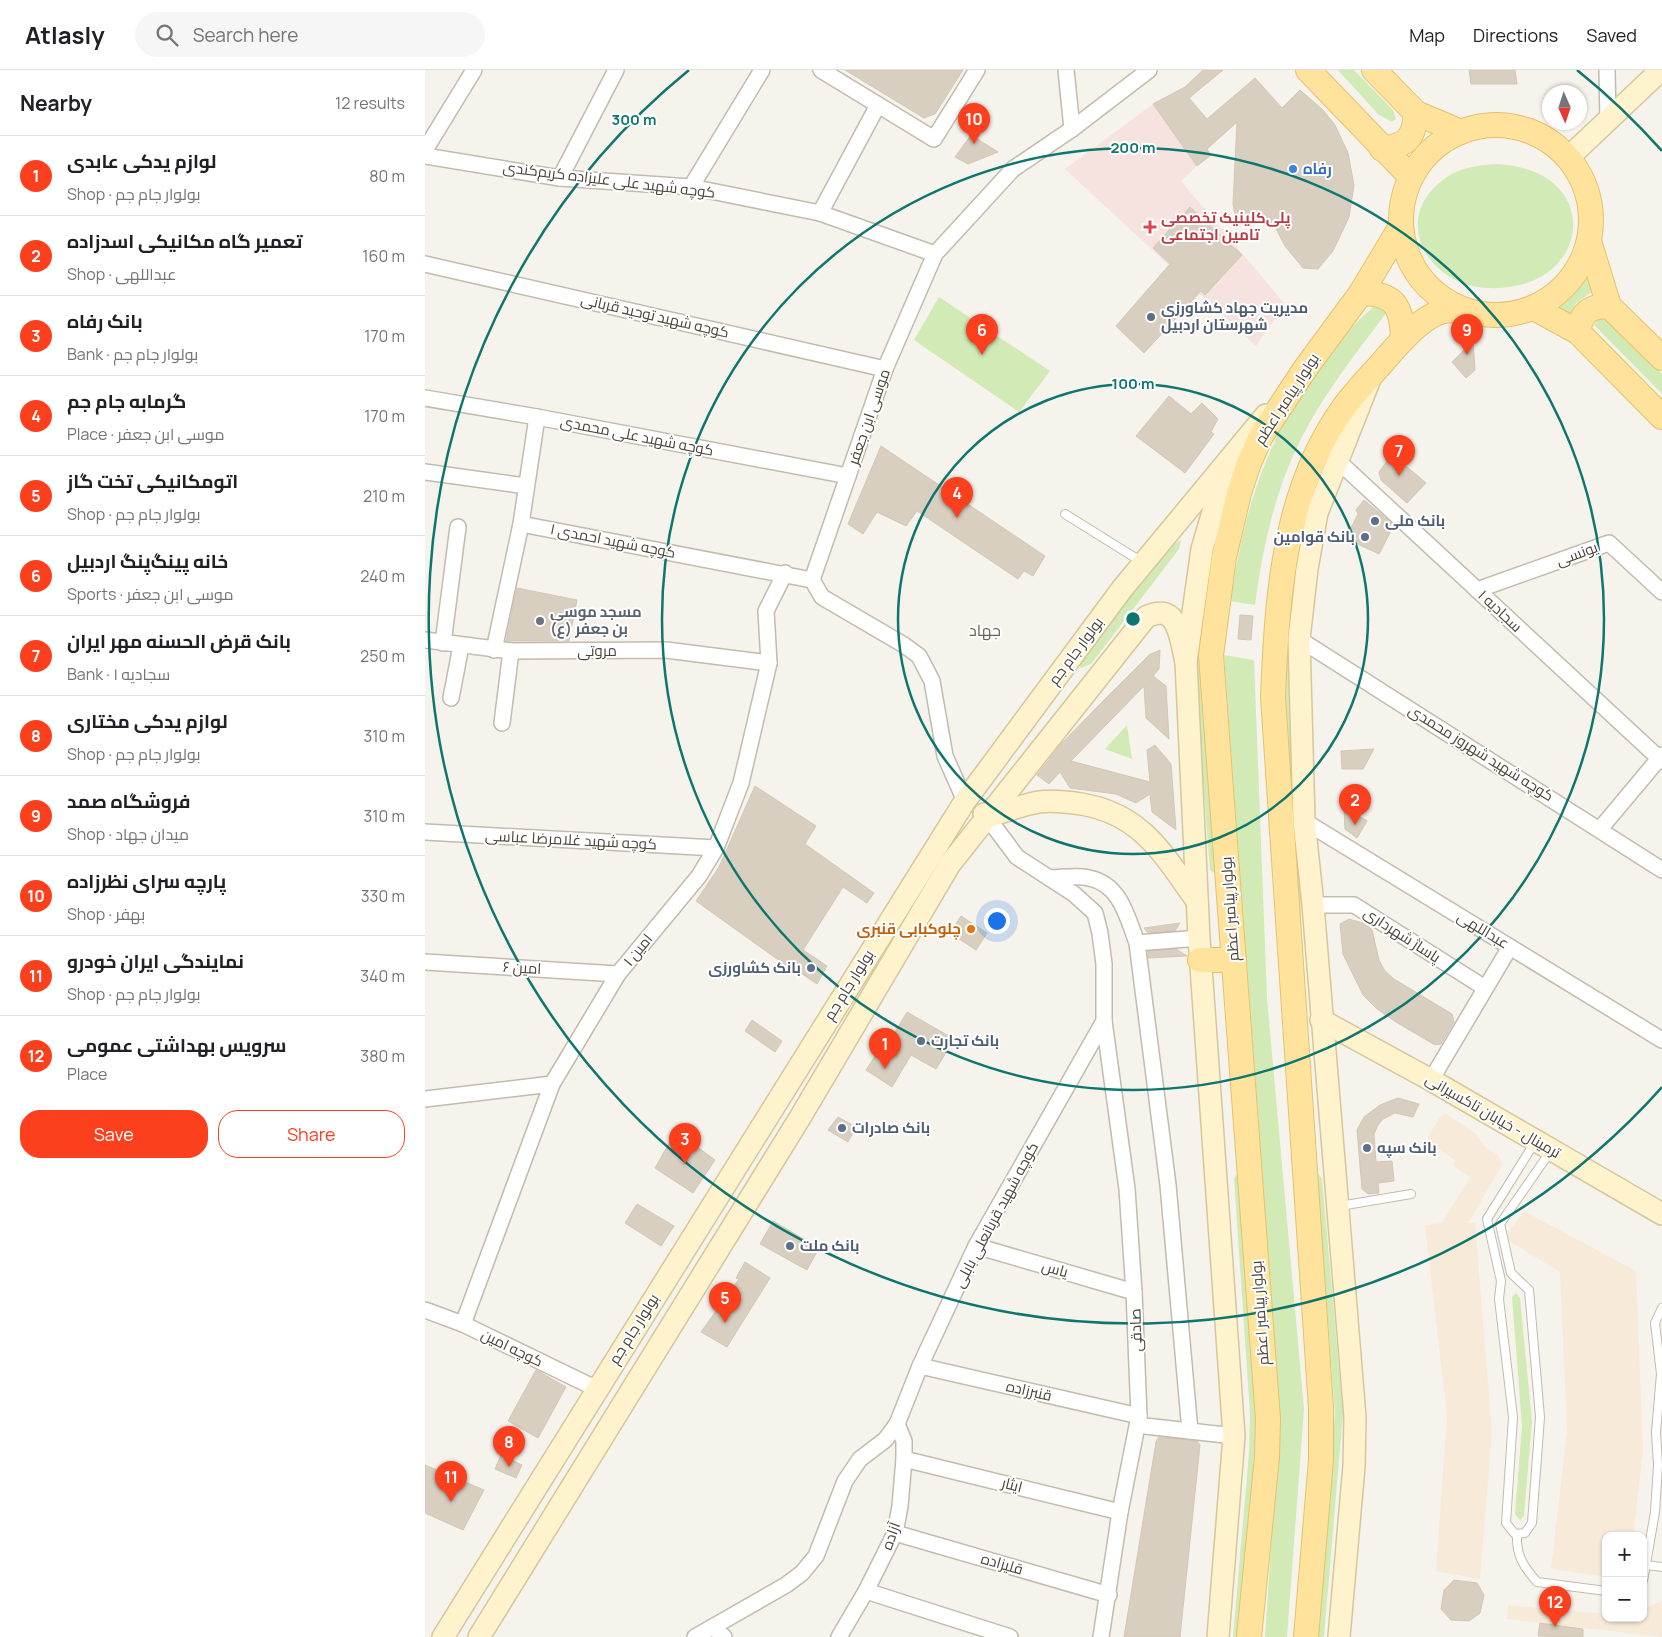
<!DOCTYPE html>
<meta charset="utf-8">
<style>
:root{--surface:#fff;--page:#f6f6f6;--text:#202124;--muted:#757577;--line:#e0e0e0;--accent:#fc3f1d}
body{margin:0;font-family:Manrope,Cairo,sans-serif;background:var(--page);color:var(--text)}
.controls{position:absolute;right:15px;bottom:15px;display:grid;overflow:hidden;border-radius:10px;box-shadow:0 1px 4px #0004}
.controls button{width:45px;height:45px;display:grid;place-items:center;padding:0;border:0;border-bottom:1px solid var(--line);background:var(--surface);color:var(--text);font:25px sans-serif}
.compass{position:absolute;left:1117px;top:15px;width:45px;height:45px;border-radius:50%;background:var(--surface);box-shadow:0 1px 4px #0004;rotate:177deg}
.you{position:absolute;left:571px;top:850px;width:18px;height:18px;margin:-12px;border:4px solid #fff;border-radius:50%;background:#1a73e8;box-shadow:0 0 0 8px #1a73e833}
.badge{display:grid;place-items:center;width:32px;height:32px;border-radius:50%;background:var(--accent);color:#fff;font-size:16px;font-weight:700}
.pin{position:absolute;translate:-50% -41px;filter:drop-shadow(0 1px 2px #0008)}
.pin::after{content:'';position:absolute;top:26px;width:18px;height:15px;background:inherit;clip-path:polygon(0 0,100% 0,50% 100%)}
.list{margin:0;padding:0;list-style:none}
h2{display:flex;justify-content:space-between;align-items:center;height:65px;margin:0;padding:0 20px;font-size:21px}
h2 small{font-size:16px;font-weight:400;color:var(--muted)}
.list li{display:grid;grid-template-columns:32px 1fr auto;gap:15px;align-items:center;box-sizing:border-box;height:80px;padding:0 20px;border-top:1px solid var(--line)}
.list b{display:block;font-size:19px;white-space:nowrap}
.list p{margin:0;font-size:16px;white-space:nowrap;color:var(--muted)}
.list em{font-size:16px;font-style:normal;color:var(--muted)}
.actions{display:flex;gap:10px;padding:15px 20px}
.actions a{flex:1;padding:11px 0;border:1px solid var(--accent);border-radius:20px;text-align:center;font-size:18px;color:var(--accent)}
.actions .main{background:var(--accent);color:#fff}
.icon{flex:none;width:28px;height:28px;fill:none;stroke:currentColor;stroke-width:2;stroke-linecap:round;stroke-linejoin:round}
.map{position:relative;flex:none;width:1237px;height:1567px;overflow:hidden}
header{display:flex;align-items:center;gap:30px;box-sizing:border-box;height:70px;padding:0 25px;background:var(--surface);border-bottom:1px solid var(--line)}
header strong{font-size:24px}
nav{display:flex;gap:28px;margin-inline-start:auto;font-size:18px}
.search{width:350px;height:45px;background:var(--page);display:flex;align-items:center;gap:12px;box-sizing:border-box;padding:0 18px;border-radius:28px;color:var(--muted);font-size:19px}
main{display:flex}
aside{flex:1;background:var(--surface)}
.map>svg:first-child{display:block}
.commercial{fill:#f7ead8}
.medical{fill:#f6e3e0;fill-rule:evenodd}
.green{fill:#d2eab5}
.building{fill:#d8cfc1;stroke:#d3c7b4}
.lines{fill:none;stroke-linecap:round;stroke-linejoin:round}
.lane-casing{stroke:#c2bbae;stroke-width:10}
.street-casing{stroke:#c2bbae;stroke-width:18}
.secondary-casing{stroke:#d6c79b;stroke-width:24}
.primary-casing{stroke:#e6c16a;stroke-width:26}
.lane{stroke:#fff;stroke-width:8}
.street{stroke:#fff;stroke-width:15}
.secondary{stroke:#fff3cd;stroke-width:21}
.primary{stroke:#ffe39c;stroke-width:24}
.ring{fill:none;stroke:#0f766e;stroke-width:2.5}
.shop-dot{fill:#3f7fe0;stroke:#fff;stroke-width:2}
.health-dot{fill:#e0444e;stroke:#fff;stroke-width:2}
.service-dot{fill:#5c6f8a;stroke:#fff;stroke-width:2}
.worship-dot{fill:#6b7280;stroke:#fff;stroke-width:2}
.food-dot{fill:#e8710a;stroke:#fff;stroke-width:2}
.labels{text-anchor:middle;stroke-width:4;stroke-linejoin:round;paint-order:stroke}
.shop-label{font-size:15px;font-weight:bold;fill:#366cbe;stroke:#fff;text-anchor:start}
.street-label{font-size:15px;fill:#4b4439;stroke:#fff}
.health-label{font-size:15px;font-weight:bold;fill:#be3a42;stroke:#fff;text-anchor:start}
.service-label{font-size:15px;font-weight:bold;fill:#4e5e75;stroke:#fff;text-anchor:start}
.worship-label{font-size:15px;font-weight:bold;fill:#5b616d;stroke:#fff;text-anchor:start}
.food-label{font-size:15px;font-weight:bold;fill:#c56008;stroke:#fff;text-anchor:end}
.neighbourhood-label{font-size:16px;fill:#6e6250;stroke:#fff}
.centre{fill:#0f766e;stroke:#fff;stroke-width:2.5}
.ring-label{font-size:15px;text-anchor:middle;font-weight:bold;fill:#0f766e;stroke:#fff;stroke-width:4;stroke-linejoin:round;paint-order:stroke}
</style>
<header>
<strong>Atlasly</strong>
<div class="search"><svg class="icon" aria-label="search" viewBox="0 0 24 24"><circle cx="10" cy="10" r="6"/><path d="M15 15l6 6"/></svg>Search here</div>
<nav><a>Map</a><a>Directions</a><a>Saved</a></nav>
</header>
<main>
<aside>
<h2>Nearby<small>12 results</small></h2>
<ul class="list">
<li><span class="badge">1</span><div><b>لوازم یدکی عابدی</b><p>Shop · بولوار جام جم</p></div><em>80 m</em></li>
<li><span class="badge">2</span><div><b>تعمیر گاه مکانیکی اسدزاده</b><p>Shop · عبداللهی</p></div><em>160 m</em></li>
<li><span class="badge">3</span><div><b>بانک رفاه</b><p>Bank · بولوار جام جم</p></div><em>170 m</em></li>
<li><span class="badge">4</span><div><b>گرمابه جام جم</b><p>Place · موسی ابن جعفر</p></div><em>170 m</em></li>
<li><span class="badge">5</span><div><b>اتومکانیکی تخت گاز</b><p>Shop · بولوار جام جم</p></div><em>210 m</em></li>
<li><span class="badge">6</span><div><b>خانه پینگ‌پنگ اردبیل</b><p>Sports · موسی ابن جعفر</p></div><em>240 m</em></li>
<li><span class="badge">7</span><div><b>بانک قرض الحسنه مهر ایران</b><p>Bank · سجادیه ۱</p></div><em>250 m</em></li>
<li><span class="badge">8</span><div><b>لوازم یدکی مختاری</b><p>Shop · بولوار جام جم</p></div><em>310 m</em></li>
<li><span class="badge">9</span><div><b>فروشگاه صمد</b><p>Shop · میدان جهاد</p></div><em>310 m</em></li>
<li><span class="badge">10</span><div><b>پارچه‌ سرای نظرزاده</b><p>Shop · بهفر</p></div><em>330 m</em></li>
<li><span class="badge">11</span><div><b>نمایندگی ایران خودرو</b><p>Shop · بولوار جام جم</p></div><em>340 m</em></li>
<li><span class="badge">12</span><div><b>سرویس بهداشتی عمومی</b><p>Place</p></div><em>380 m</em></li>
</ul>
<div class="actions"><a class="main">Save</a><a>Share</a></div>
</aside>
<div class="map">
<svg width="1237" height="1567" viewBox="0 0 1237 1567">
<rect width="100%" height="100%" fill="#f6f3ec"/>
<g class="commercial">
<path d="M1021,1044L1051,1064L1060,1077L1073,1085L1077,1095L1043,1153H1050L1067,1362L1055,1509L1011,1501L1022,1346L1000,1155L1017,1153L1045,1107L1028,1096L1030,1090L1004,1073L1003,1067L1015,1047Z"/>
<path d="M1099,1141L1211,1201L1218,1382L1208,1466H1181V1507L1126,1499L1142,1361L1135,1202L1079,1168Z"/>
<path d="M1237,1531V1567L1082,1549L1083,1535L1181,1544V1548H1218V1539Z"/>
</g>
<path class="medical" d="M728,34L772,96L756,111L860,234L831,276L640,99ZM765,137L817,185L780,225L728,178Z"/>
<g class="green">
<path d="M913,0H929L968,40L971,49L967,52L953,44Z"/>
<path d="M1073,94C1183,101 1166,223 1063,218C1002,216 963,147 1022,107C1036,97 1055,95 1073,94Z"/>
<path d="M1162,202L1171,219L1151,233L1144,246L1132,237C1145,227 1155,217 1162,202Z"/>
<path d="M514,227L625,301L594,342L489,270Z"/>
<path d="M952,234L962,242C935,278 907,313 885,352C853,408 838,472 830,535L805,531C811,499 816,466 826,434C848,360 892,284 952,234Z"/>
<path d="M1175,246L1184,251L1237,304V324L1169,255Z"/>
<path d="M895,403L896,407L878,469L866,539L863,600L869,661L876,849L873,856L857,600L873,469Z"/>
<path d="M799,433L780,531L775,568L792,798L789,803L785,800L770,607L773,531Z"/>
<path d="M756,470L754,479L666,594L656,598L652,592L658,581L745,477Z"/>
<path d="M799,585L829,590L842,928L879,1339L862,1567H840L855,1342Z"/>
<path d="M702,655L707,689L680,679Z"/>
<path d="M811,1105L814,1107L831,1361L814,1567H808L824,1383L825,1344L809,1108Z"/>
<path d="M894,1105L897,1109L918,1343L899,1567H893L910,1343L892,1106Z"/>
<path d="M1091,1223L1095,1228L1107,1351L1099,1446L1095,1450L1090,1444L1097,1356L1087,1227Z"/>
</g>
<g class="building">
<path d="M420,0H538L510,44L499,48Z"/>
<path d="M778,0H798L764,28L782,49L830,8L857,38L875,20L898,40L910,55L923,83L929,115L924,147L908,181L893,199L878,198L860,176L848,153L818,152V146L810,145L808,134L812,52L782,79L786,85L772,96L728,34L760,17Z"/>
<path d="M1044,0H1090L1092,14H1046Z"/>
<path d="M546,65L573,82L543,94L530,87Z"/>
<path d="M765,137L817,185L780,225L776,221L719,283L691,256L745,194L728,178Z"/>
<path d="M1048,271L1050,300L1041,308L1027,292Z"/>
<path d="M744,326L766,344L777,333L793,349L786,362L789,364L760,403L711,366Z"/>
<path d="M456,376L620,486L608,506L599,501L593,509L492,441L481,456L452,442L438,464L423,454Z"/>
<path d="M967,384L1001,413L982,433L956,410L954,402Z"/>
<path d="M939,430L969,455L954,484L924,470L926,465L924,462L933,444L931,440Z"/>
<path d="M92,518L152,530L144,571H81Z"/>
<path d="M815,545L828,546L826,570L813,569Z"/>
<path d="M735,580L734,599L728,606L741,616L744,669L721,648L719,616L646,691L725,712L722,680L730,675L746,694L751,760L727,742L725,724L711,733L691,724L645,718L635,702L624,714L612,705L637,673L679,630L724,585Z"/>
<path d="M949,679L938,699H917L916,681Z"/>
<path d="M330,716L391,756L380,774L449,823L442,833L418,817L378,880L402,896L392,914L367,897L366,899L271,831L294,797Z"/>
<path d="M919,737L942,751L932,768L920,759Z"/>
<path d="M536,846L562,863L551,880L525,863Z"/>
<path d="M924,849L941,854L947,860L954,890L960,901L969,909L1027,944L1029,952L1016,974L1010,975L971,952L952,939L938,925L918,884L915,854Z"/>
<path d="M755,853L750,861L723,863L719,858Z"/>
<path d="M751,879L762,886L723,888V881Z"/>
<path d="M482,942L529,969L511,999L486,985L467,1017L441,1000L453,982L457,984Z"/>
<path d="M327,950L357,971L350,982L320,961Z"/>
<path d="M973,1028L994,1034L988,1047L970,1043L958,1049L953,1055L949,1064L951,1092L967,1091L969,1111L953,1113L954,1123L943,1124L937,1119L932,1060L939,1047L955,1035Z"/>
<path d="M413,1047L431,1057L423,1072L403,1060Z"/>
<path d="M251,1061L290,1090L268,1123L230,1098Z"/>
<path d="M212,1134L249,1156L236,1176L200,1153Z"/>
<path d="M348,1151L394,1178L382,1200L335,1174Z"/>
<path d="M320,1192L345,1208L302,1277L276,1262L314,1209L311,1208Z"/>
<path d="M111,1300L141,1317L113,1368L83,1351Z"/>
<path d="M734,1367L772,1371L775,1375L755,1567H699L731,1372Z"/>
<path d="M76,1385L97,1395L91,1408L70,1399Z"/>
<path d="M0,1395L59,1420L38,1460L0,1443Z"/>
<path d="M1029,1510L1052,1513L1059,1525L1055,1543L1044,1551L1026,1550L1016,1539L1019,1520Z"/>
<path d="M1115,1553L1158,1559V1567L1113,1566Z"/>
</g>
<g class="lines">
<defs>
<g id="lane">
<path d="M640,444L717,492"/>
<path d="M1110,1072L1062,1149L1076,1211L1074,1229L1088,1347L1081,1453L1090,1464L1100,1463L1107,1453L1115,1347L1104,1220L1086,1203L1075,1154L1125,1082"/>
<path d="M915,1136L986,1124"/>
<path d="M1092,1464C1091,1485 1098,1496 1112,1512L1181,1521"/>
<path d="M1221,1495L1237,1497"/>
<path d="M1218,1511L1230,1442L1233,1395L1231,1362L1236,1304L1230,1253L1237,1238"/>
</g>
<g id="street">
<path d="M396,0L509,69L552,0"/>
<path d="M641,0L647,59"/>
<path d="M1182,0L1183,50"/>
<path d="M0,80L49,0"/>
<path d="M0,86L135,108L266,117L395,143L510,184"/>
<path d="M135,108L191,0"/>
<path d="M266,117L337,0"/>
<path d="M395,143L453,35"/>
<path d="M0,194L460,299"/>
<path d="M0,328L112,347L423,406"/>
<path d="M112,347L96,454L387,510"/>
<path d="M913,391L1237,691"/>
<path d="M0,402L101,416"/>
<path d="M1052,520L1184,473L1237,522"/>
<path d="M874,569L1237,800"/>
<path d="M0,570L86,581L241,580L344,593"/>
<path d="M18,573L33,457"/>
<path d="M69,580L96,454"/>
<path d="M26,628L36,576"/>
<path d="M77,653L86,581"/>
<path d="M540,731L520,686L507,611L494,586L479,575L397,527L387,510L460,299L510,184L588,99L647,59L724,0"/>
<path d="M879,751L1237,970"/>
<path d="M1175,759L1237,685"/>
<path d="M0,762L291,778"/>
<path d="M624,808C637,808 652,805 664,808C695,814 702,846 712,873L743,1115L765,1361"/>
<path d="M888,835H929L1060,918"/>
<path d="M712,873L774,868"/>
<path d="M0,892L193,904"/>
<path d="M1006,1010L1085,877"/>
<path d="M0,1029L127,1014"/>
<path d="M551,1176L709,1222"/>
<path d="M0,1240L38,1254L172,1319"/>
<path d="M38,1254L127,1014L193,904L274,806L291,778L316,713L344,593L341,541L360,503"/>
<path d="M495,1296L714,1346"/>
<path d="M720,1356L809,1366"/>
<path d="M479,1389L695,1442"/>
<path d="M470,1463L684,1525"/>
<path d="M441,1521L585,1567"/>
<path d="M288,1557L299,1567"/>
<path d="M270,1567L361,1515L377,1503L391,1486L420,1411L435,1389L460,1370L472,1354L495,1296L551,1176L679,951V894L675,863L670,843L649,824L592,787L562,747"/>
<path d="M414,1567L441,1521L470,1463L475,1436L479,1389V1371L472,1354"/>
<path d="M676,1567L695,1442L714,1346L709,1222L702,1119L679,951"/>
</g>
<g id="secondary">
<path d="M1143,88L1236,0"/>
<path d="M559,744L562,747C579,742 596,735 614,732C627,730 643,732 656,734C717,744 738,784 772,831"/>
<path d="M896,950L1006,1010L1237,1144"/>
<path d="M18,1567L540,731L697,519L841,345"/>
<path d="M54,1567L376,1046L525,794L721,547C754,531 755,569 761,592"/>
<path d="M793,1567L809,1366L774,868L761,592L777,479L800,401"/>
<path d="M914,1567L929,1396L930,1347L888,835L879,751L874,569L882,499L892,443L945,309"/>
</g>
<g id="primary">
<path d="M883,0L986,107"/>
<path d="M949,0L991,43L1036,62"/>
<circle cx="1071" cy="150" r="95"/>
<path d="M957,79C982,75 989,69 991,43"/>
<path d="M1164,171L1184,236L1237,288"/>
<path d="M936,223C970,223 977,237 978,269"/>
<path d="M1109,238L1153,262L1237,347"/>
<path d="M1153,262C1156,243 1164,236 1184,236"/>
<path d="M775,890H809"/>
<path d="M824,1567L842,1387L843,1349L786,585L799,487L814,423L824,393L836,366L880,299L936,223L975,158"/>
<path d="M881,1567L896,1390V1338L848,627C852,530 858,423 917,340C928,324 943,309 956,294C970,278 997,245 1019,241C1025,240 1032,240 1038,240"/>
</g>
</defs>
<use href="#lane" class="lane-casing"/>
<use href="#street" class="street-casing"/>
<use href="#secondary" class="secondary-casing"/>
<use href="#primary" class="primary-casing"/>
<use href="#lane" class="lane"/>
<use href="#street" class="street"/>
<use href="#secondary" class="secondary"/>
<use href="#primary" class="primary"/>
</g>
<g class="ring">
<circle cx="708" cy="549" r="235"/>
<circle cx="708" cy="549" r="471"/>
<path d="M1237 1017A706 706 0 1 1 264 0M1152 0A706 706 0 0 1 1237 81"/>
</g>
<circle class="shop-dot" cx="868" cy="99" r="5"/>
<path class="health-dot" d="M722.5 149.5h5v5h5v5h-5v5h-5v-5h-5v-5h5z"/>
<g class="service-dot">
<circle cx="726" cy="247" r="5"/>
<circle cx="950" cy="451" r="5"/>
<circle cx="940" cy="467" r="5"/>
<circle cx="386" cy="898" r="5"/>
<circle cx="496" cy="971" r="5"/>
<circle cx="417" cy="1058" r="5"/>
<circle cx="942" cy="1078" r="5"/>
<circle cx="365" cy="1176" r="5"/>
</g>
<circle class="worship-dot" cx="115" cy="551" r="5"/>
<circle class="food-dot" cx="546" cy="859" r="5"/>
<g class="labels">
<g class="shop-label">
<text x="878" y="104">رفاه</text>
</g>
<g class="street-label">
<text transform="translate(184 110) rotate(7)" y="5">کوچه شهید علی علیزاده کریم‌کندی</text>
<text transform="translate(230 246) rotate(13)" y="5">کوچه شهید توحید قربانی</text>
<text transform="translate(862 329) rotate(-57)" y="5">بولوار پیامبر اعظم</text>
<text transform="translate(444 347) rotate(-71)" y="5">موسی ابن جعفر</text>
<text transform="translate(212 366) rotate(11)" y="5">کوچه شهید علی محمدی</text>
<text transform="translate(188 471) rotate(11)" y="5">کوچه شهید احمدی ۱</text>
<text transform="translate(1152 484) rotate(-20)" y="5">یونسی</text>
<text transform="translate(1075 541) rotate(43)" y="5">سجادیه ۱</text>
<text x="172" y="586">مروتی</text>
<text transform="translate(651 581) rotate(-53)" y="5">بولوار جام جم</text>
<text transform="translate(1056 683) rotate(32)" y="5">کوچه شهید شهروز محمدی</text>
<text transform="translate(146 770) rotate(3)" y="5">کوچه شهید غلامرضا عباسی</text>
<text transform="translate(805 839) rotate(-94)" y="5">بولوار پیامبر اعظم</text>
<text transform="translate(1058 860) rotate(31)" y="5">عبداللهی</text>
<text transform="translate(977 865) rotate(33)" y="5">پاساژ شهرداری</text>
<text transform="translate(213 880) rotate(-51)" y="5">امین ۱</text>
<text transform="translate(97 898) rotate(3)" y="5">امین ۶</text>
<text transform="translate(424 915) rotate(-58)" y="5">بولوار جام جم</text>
<text transform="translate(1068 1046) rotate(30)" y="5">ترمینال - خیابان تاکسیرانی</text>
<text transform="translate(571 1145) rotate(-62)" y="5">کوچه شهید قربانعلی بابلی</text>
<text transform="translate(630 1199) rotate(16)" y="5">یاس</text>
<text transform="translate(835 1243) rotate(-94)" y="5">بولوار پیامبر اعظم</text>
<text transform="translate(209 1259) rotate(-58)" y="5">بولوار جام جم</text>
<text transform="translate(711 1260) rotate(-92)" y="5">صادقی</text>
<text transform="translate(87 1278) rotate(26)" y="5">کوچه امین</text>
<text transform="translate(604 1321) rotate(13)" y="5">قنبرزاده</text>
<text transform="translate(587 1415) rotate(14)" y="5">ایثار</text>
<text transform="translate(466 1466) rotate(-70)" y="5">آزاده</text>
<text transform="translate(577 1494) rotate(16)" y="5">قلیزاده</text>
</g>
<g class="health-label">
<text x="736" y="153">پلی‌کلینیک تخصصی<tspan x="736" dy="17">تامین اجتماعی</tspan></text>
</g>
<g class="service-label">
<text x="736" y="243">مدیریت جهاد کشاورزی<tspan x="736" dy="17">شهرستان اردبیل</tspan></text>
<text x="960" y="456">بانک ملی</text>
<text x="930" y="472" text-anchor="end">بانک قوامین</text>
<text x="376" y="903" text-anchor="end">بانک کشاورزی</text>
<text x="506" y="976">بانک تجارت</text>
<text x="427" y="1063">بانک صادرات</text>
<text x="952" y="1083">بانک سپه</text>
<text x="375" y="1181">بانک ملت</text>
</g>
<g class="worship-label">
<text x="125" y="547">مسجد موسی<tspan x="125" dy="17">بن جعفر (ع)</tspan></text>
</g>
<g class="food-label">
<text x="536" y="864">چلوکبابی قنبری</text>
</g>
<g class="neighbourhood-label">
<text x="560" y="566">جهاد</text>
</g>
</g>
<circle cx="708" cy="549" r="8" class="centre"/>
<g class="ring-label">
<text x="209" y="55">300 m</text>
<text x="708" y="83">200 m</text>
<text x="708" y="319">100 m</text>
</g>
</svg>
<div class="controls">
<button>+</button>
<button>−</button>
</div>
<svg class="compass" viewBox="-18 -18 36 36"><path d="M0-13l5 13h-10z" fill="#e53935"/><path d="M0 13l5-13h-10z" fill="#757577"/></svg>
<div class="you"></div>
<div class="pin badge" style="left:460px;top:999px">1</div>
<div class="pin badge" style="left:930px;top:755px">2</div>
<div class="pin badge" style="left:260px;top:1094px">3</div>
<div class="pin badge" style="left:532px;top:448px">4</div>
<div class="pin badge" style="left:300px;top:1253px">5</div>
<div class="pin badge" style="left:557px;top:285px">6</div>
<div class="pin badge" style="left:974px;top:406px">7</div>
<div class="pin badge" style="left:84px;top:1397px">8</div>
<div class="pin badge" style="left:1042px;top:285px">9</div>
<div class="pin badge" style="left:549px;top:74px">10</div>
<div class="pin badge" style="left:26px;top:1432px">11</div>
<div class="pin badge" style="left:1130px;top:1557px">12</div>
</div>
</main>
